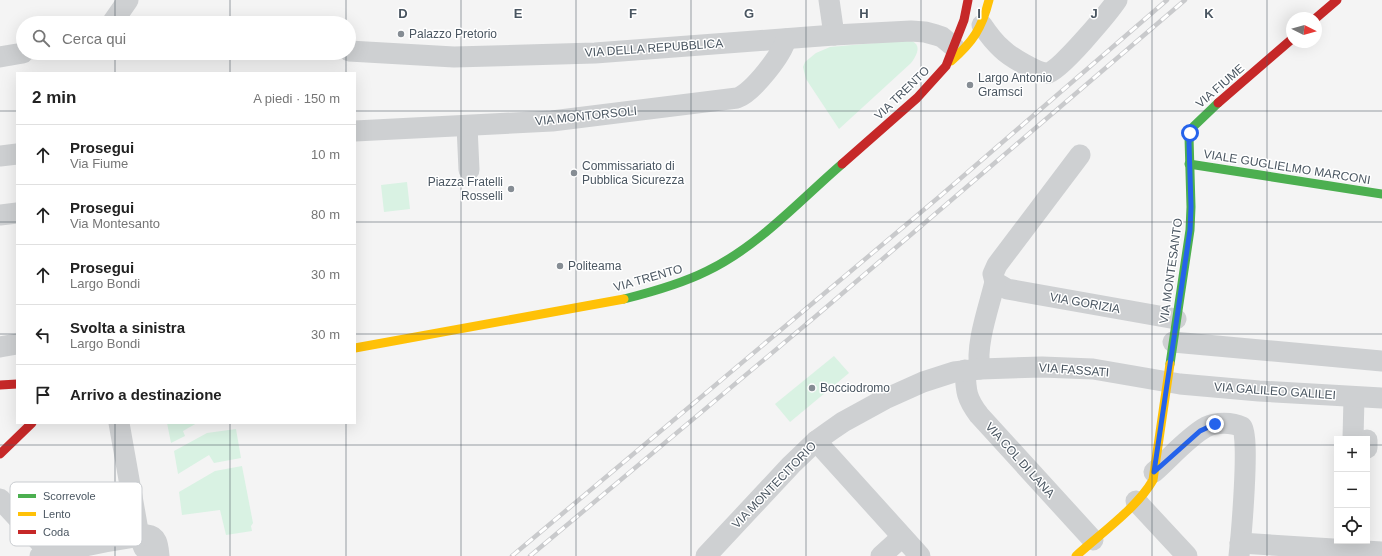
<!DOCTYPE html>
<html lang="it">
<meta charset="utf-8">
<style>
:root{--surface:#fff;--page:#f2f2f2;--text:#222;--muted:#767676;--line:#e0e0e0}
body{margin:0;font-family:Helvetica,sans-serif;background:var(--page);color:var(--text)}
.controls{position:absolute;right:12px;bottom:12px;display:grid;overflow:hidden;border-radius:0px;box-shadow:0 4px 16px #0002}
.controls button{width:36px;height:36px;display:grid;place-items:center;padding:0;border:0;border-bottom:1px solid var(--line);background:var(--surface);color:var(--text);font:20px sans-serif}
.compass{position:absolute;left:1286px;top:12px;width:36px;height:36px;border-radius:50%;background:var(--surface);box-shadow:0 4px 16px #0002;rotate:95deg}
.stop{position:absolute;width:12px;height:12px;margin:-9px;border:3px solid #2563eb;border-radius:50%;background:#fff}
.stop.end{background:#2563eb;border-color:#fff;box-shadow:0 1px 4px #0008}
.list{margin:0;padding:0;list-style:none}
h2{display:flex;justify-content:space-between;align-items:center;height:52px;margin:0;padding:0 16px;font-size:17px}
h2 small{font-size:13px;font-weight:400;color:var(--muted)}
.list li{display:grid;grid-template-columns:26px 1fr auto;gap:12px;align-items:center;box-sizing:border-box;height:60px;padding:0 16px;border-top:1px solid var(--line)}
.list b{display:block;font-size:15px;white-space:nowrap}
.list p{margin:0;font-size:13px;white-space:nowrap;color:var(--muted)}
.list em{font-size:13px;font-style:normal;color:var(--muted)}
.icon{flex:none;width:22px;height:22px;fill:none;stroke:currentColor;stroke-width:2;stroke-linecap:round;stroke-linejoin:round}
.map{position:relative;flex:none;width:1382px;height:556px;overflow:hidden}
.search{position:absolute;background:var(--surface);box-shadow:0 4px 16px #0002;left:16px;top:16px;width:340px;height:44px;display:flex;align-items:center;gap:10px;box-sizing:border-box;padding:0 14px;border-radius:22px;color:var(--muted);font-size:15px}
.panel{position:absolute;background:var(--surface);box-shadow:0 4px 16px #0002;left:16px;top:72px;width:340px;height:352px;border-radius:0px}
.map>svg:first-child{display:block}
.green{fill:#d9f2e3}
.lines{fill:none;stroke-linecap:round;stroke-linejoin:round}
.street{stroke:#ced0d2;stroke-width:21}
.fast{stroke:#4caf50;stroke-width:9}
.slow{stroke:#ffc107;stroke-width:9}
.jam{stroke:#c62828;stroke-width:9}
.rail-casing{stroke:#c9cacc;stroke-width:4.5}
.rail{stroke:#fff;stroke-width:3;stroke-dasharray:9;stroke-linecap:butt}
.route{stroke:#2563eb;stroke-width:5}
.grid{fill:none;stroke:#4a5661;stroke-width:1;stroke-opacity:0.55}
.poi-dot{fill:#868d94;stroke:#fff;stroke-width:1.5}
.labels{text-anchor:middle;stroke-width:3;stroke-linejoin:round;paint-order:stroke}
.poi-label{font-size:12px;fill:#4a5661;stroke:#fff;text-anchor:start}
.street-label{font-size:12px;fill:#4a5661;stroke:#fff}
.key{fill:#fff;stroke:#c9ccd0;stroke-width:1}
.key-label{font-size:11px;fill:#4a5661}
.grid-label{font-size:13px;text-anchor:middle;font-weight:bold;fill:#4a5661;stroke:#fff;stroke-width:3;stroke-linejoin:round;paint-order:stroke}
</style>
<div class="map">
<svg width="1382" height="556" viewBox="0 0 1382 556">
<rect width="100%" height="100%" fill="#f4f4f4"/>
<g class="green">
<path d="M909,40C923,44 917,55 911,63L839,129L806,79L803,67L805,62L816,53L830,47Z"/>
<path d="M407,182L410,209L384,212L381,185Z"/>
<path d="M834,356L849,373L790,422L775,404Z"/>
<path d="M167,423H197L183,431L185,436L171,443Z"/>
<path d="M236,429L241,458L214,463L209,455L178,474L174,451L207,433Z"/>
<path d="M242,466L253,523L251,526L252,531L226,535L220,510L182,515L179,492L215,471Z"/>
</g>
<g class="lines">
<g class="street">
<path d="M829,0L834,35"/>
<path d="M112,23L128,0"/>
<path d="M982,25C988,34 994,42 1002,49C1009,56 1038,74 1048,73C1059,72 1109,12 1117,0"/>
<path d="M349,51L454,57L595,53L834,35L911,31L925,32L936,35L942,37L954,47"/>
<path d="M0,57L23,53"/>
<path d="M467,126L469,170"/>
<path d="M355,131L552,121L737,98C753,92 782,55 786,39"/>
<path d="M1080,155L997,265L993,274L995,282L1007,289L1176,319"/>
<path d="M0,156L17,154"/>
<path d="M0,215L17,213"/>
<path d="M1173,342L1382,361"/>
<path d="M0,347L17,344"/>
<path d="M980,369C975,345 989,307 995,282"/>
<path d="M965,370C966,391 966,398 979,415L1093,540"/>
<path d="M119,423L139,536L144,548"/>
<path d="M1353,439L1354,397"/>
<path d="M1367,440V448"/>
<path d="M816,441L920,556"/>
<path d="M1154,472C1169,459 1189,436 1206,427C1216,422 1232,422 1242,427C1250,437 1241,538 1239,556"/>
<path d="M0,499L50,553"/>
<path d="M1136,501L1187,556"/>
<path d="M1240,543L1382,552"/>
<path d="M40,556L50,553L105,542L147,535C158,536 158,547 159,556"/>
<path d="M706,556L791,465L816,441L830,431L843,422L885,399L923,382L954,372L980,369L1042,367L1093,369L1180,384L1259,391L1382,398"/>
<path d="M881,556L902,537"/>
</g>
<g class="fast">
<path d="M1189,164L1382,194"/>
<path d="M624,299C652,292 681,284 707,271C759,246 799,201 842,164"/>
<path d="M1170,364L1190,230L1191,207L1189,137L1191,130L1194,126L1218,103"/>
</g>
<g class="slow">
<path d="M951,61C973,42 982,28 989,0"/>
<path d="M355,348L624,299"/>
<path d="M1076,556C1100,534 1137,508 1153,480L1170,364"/>
</g>
<g class="jam">
<path d="M1316,18L1337,0"/>
<path d="M1218,103L1292,39"/>
<path d="M842,164L917,98L946,66L964,20L968,0"/>
<path d="M0,385L17,384"/>
<path d="M0,454L32,423"/>
</g>
<defs>
<g id="rail">
<path d="M512,556L939,197L1167,0"/>
<path d="M530,556L816,316L1185,0"/>
</g>
</defs>
<use href="#rail" class="rail-casing"/>
<use href="#rail" class="rail"/>
</g>
<g class="lines">
<path class="route" d="M1190,133L1189,143L1191,207L1190,230L1154,472L1200,431L1215,424"/>
</g>
<path class="grid" d="M115,0V23M230,0V23M346,0V23M461,0V556M576,0V556M691,0V556M806,0V556M921,0V556M1036,0V556M1152,0V556M1267,0V556M115,53V73M230,53V73M346,53V73M0,111H17M355,111H1382M0,222H17M355,222H1382M0,334H17M355,334H1382M115,423V556M230,423V556M346,423V556M0,445H1337M1367,445H1382"/>
<g class="poi-dot">
<circle cx="401" cy="34" r="4"/>
<circle cx="970" cy="85" r="4"/>
<circle cx="574" cy="173" r="4"/>
<circle cx="511" cy="189" r="4"/>
<circle cx="560" cy="266" r="4"/>
<circle cx="812" cy="388" r="4"/>
</g>
<g class="labels">
<g class="poi-label">
<text x="409" y="38">Palazzo Pretorio</text>
<text x="978" y="82">Largo Antonio<tspan x="978" dy="14">Gramsci</tspan></text>
<text x="582" y="170">Commissariato di<tspan x="582" dy="14">Pubblica Sicurezza</tspan></text>
<text x="503" y="186" text-anchor="end">Piazza Fratelli<tspan x="503" dy="14">Rosselli</tspan></text>
<text x="568" y="270">Politeama</text>
<text x="820" y="392">Bocciodromo</text>
</g>
<g class="street-label">
<text transform="translate(654 48) rotate(-4)" y="4">VIA DELLA REPUBBLICA</text>
<text transform="translate(1220 86) rotate(-41)" y="4">VIA FIUME</text>
<text transform="translate(902 93) rotate(-44)" y="4">VIA TRENTO</text>
<text transform="translate(586 116) rotate(-6)" y="4">VIA MONTORSOLI</text>
<text transform="translate(1287 167) rotate(9)" y="4">VIALE GUGLIELMO MARCONI</text>
<text transform="translate(1171 271) rotate(-82)" y="4">VIA MONTESANTO</text>
<text transform="translate(648 278) rotate(-16)" y="4">VIA TRENTO</text>
<text transform="translate(1085 303) rotate(10)" y="4">VIA GORIZIA</text>
<text transform="translate(1074 370) rotate(4)" y="4">VIA FASSATI</text>
<text transform="translate(1275 391) rotate(4)" y="4">VIA GALILEO GALILEI</text>
<text transform="translate(1020 460) rotate(48)" y="4">VIA COL DI LANA</text>
<text transform="translate(774 485) rotate(-46)" y="4">VIA MONTECITORIO</text>
</g>
</g>
<rect x="10" y="482" width="132" height="64" rx="6" class="key"/>
<rect x="18" y="494" width="18" height="4" fill="#4caf50"/>
<rect x="18" y="512" width="18" height="4" fill="#ffc107"/>
<rect x="18" y="530" width="18" height="4" fill="#c62828"/>
<g class="key-label">
<text x="43" y="500">Scorrevole</text>
<text x="43" y="518">Lento</text>
<text x="43" y="536">Coda</text>
</g>
<g class="grid-label">
<text x="403" y="18">D</text>
<text x="518" y="18">E</text>
<text x="633" y="18">F</text>
<text x="749" y="18">G</text>
<text x="864" y="18">H</text>
<text x="979" y="18">I</text>
<text x="1094" y="18">J</text>
<text x="1209" y="18">K</text>
</g>
</svg>
<div class="controls">
<button>+</button>
<button>−</button>
<button><svg class="icon" aria-label="locate" viewBox="0 0 24 24"><circle cx="12" cy="12" r="6"/><path d="M12 2v4M12 18v4M2 12h4M18 12h4"/></svg></button>
</div>
<svg class="compass" viewBox="-18 -18 36 36"><path d="M0-13l5 13h-10z" fill="#e53935"/><path d="M0 13l5-13h-10z" fill="#767676"/></svg>
<div class="stop" style="left:1190px;top:133px"></div>
<div class="stop end" style="left:1215px;top:424px"></div>
<div class="search"><svg class="icon" aria-label="search" viewBox="0 0 24 24"><circle cx="10" cy="10" r="6"/><path d="M15 15l6 6"/></svg>Cerca qui</div>
<section class="panel">
<h2>2 min<small>A piedi · 150 m</small></h2>
<ul class="list">
<li><svg class="icon" aria-label="ahead" viewBox="0 0 24 24"><path d="M12 20V5M6 11l6-6 6 6"/></svg><div><b>Prosegui</b><p>Via Fiume</p></div><em>10 m</em></li>
<li><svg class="icon" aria-label="ahead" viewBox="0 0 24 24"><path d="M12 20V5M6 11l6-6 6 6"/></svg><div><b>Prosegui</b><p>Via Montesanto</p></div><em>80 m</em></li>
<li><svg class="icon" aria-label="ahead" viewBox="0 0 24 24"><path d="M12 20V5M6 11l6-6 6 6"/></svg><div><b>Prosegui</b><p>Largo Bondi</p></div><em>30 m</em></li>
<li><svg class="icon" aria-label="left" viewBox="0 0 24 24"><path d="M17 20v-9H6M10 6l-5 5 5 5"/></svg><div><b>Svolta a sinistra</b><p>Largo Bondi</p></div><em>30 m</em></li>
<li><svg class="icon" aria-label="arrive" viewBox="0 0 24 24"><path d="M6 21V4h12l-3 4 3 4H6"/></svg><div><b>Arrivo a destinazione</b></div></li>
</ul>
</section>
</div>
